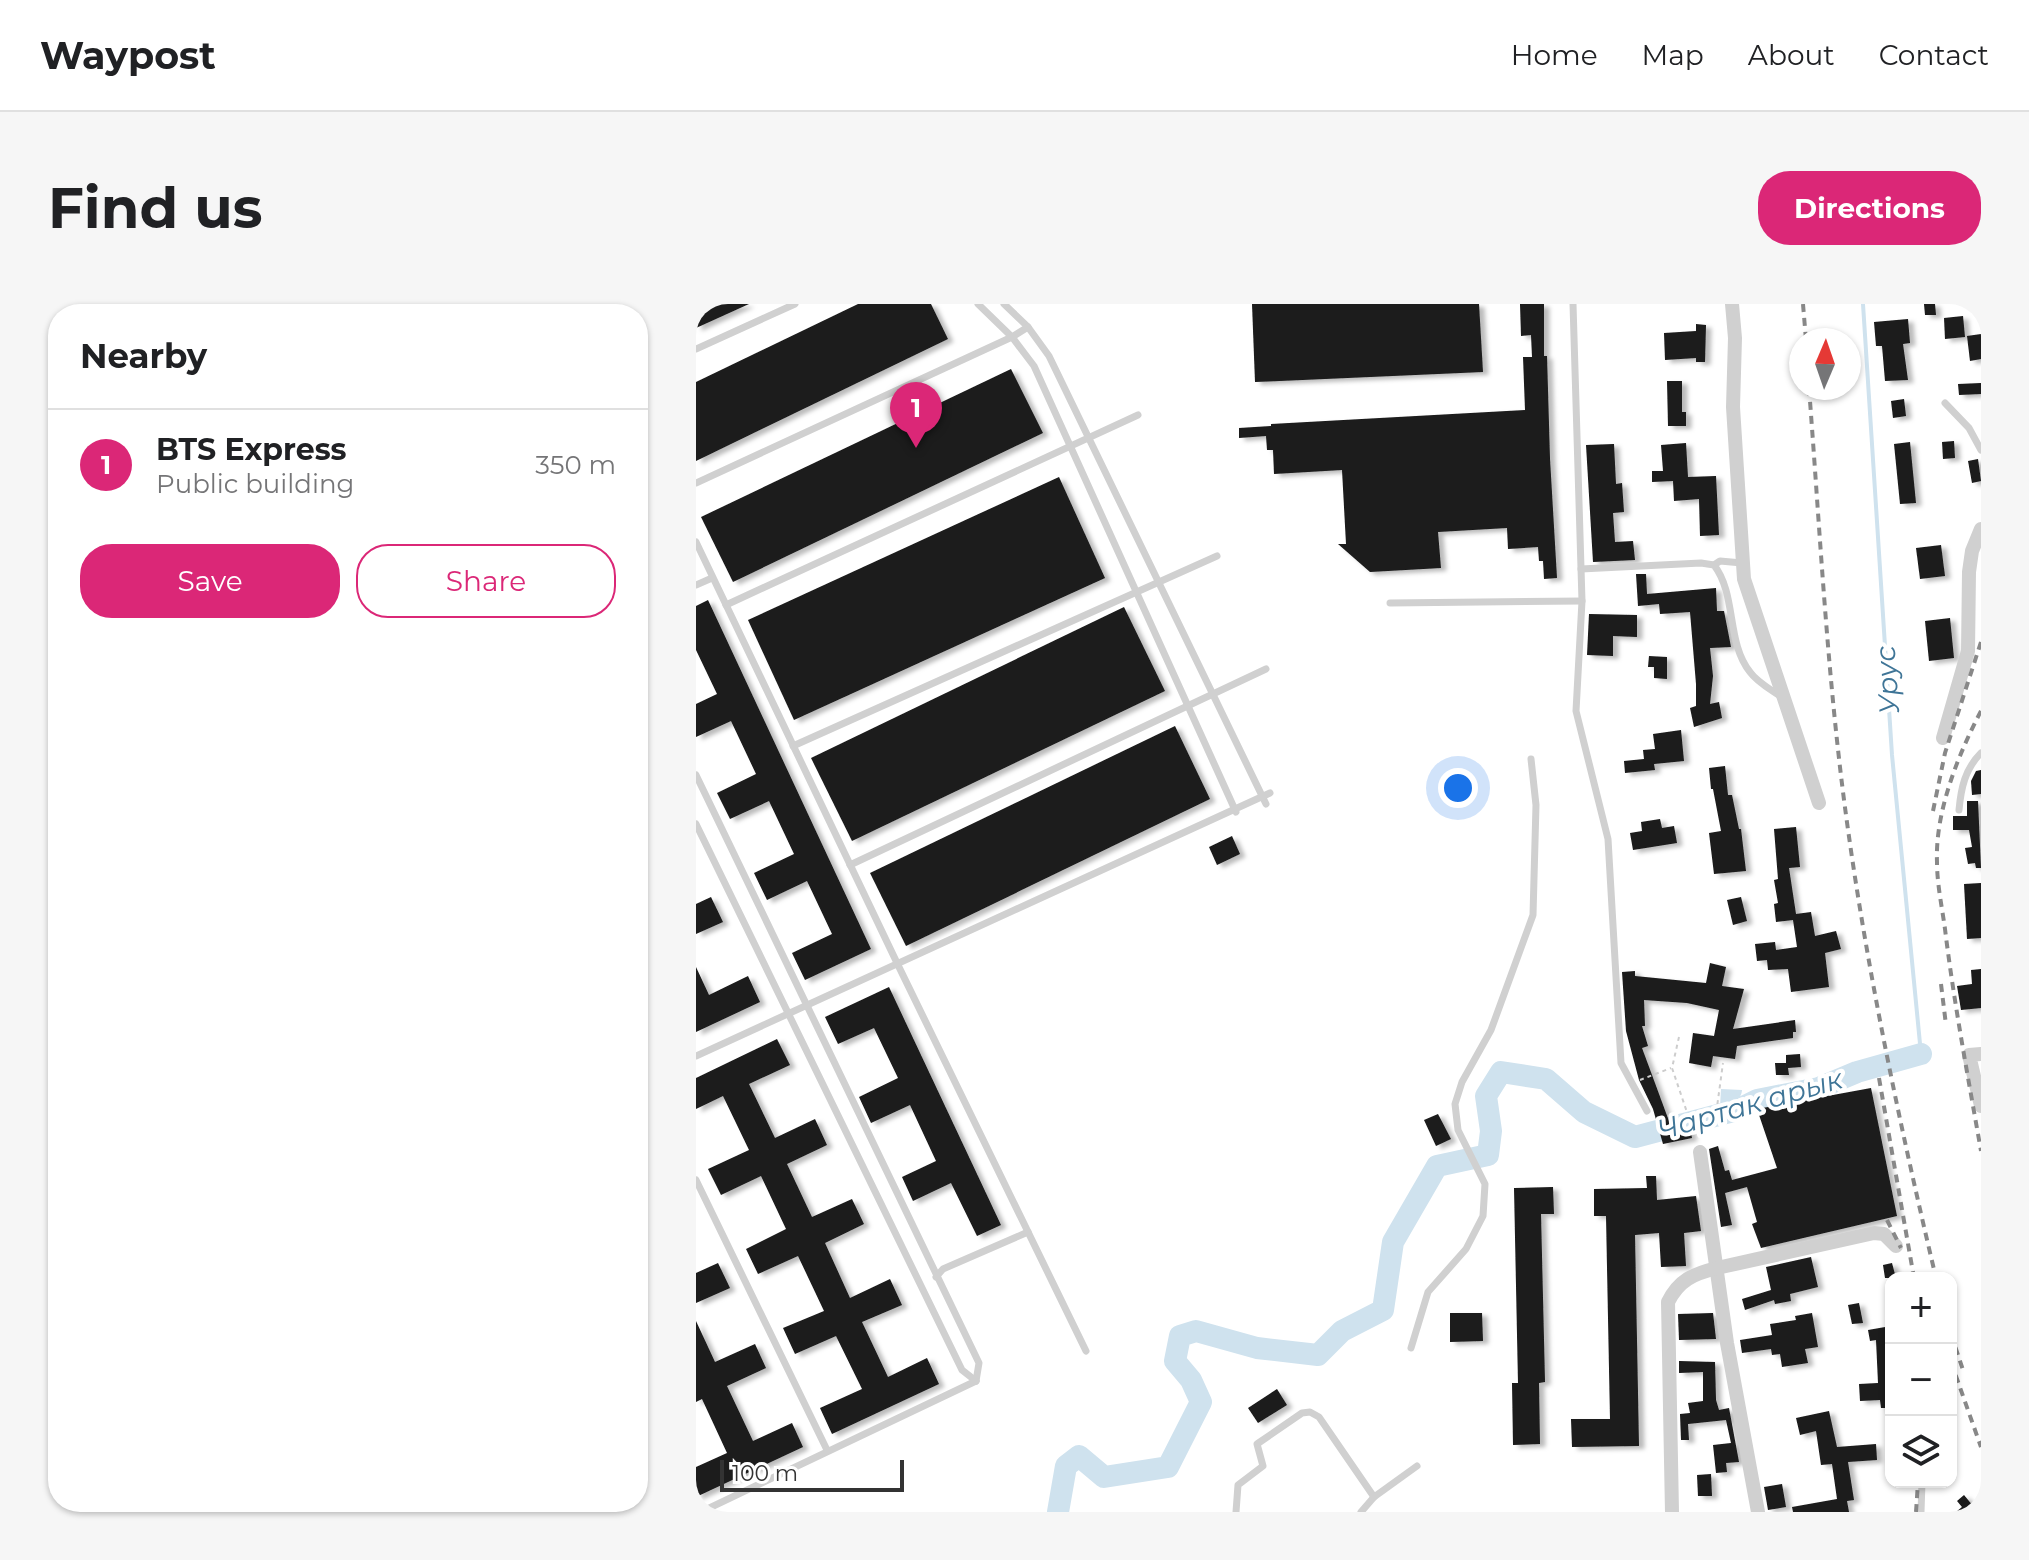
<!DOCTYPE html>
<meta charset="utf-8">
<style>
:root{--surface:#fff;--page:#f6f6f6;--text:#202124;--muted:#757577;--line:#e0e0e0;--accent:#db2777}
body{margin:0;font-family:Montserrat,sans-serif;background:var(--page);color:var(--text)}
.controls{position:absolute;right:24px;bottom:24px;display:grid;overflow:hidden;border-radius:16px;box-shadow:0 2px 6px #0004}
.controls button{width:72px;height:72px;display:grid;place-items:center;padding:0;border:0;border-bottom:2px solid var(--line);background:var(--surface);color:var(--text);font:40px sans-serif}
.compass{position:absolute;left:1093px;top:24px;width:72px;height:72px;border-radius:50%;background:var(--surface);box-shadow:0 2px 6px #0004;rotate:2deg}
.scale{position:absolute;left:24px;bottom:20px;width:184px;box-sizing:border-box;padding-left:8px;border:4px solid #333;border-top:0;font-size:22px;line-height:28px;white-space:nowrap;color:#333;-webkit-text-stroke:6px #fff;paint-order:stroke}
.you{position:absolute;left:762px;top:484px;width:28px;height:28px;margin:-20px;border:6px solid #fff;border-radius:50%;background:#1a73e8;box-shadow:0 0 0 12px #1a73e833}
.badge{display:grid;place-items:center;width:52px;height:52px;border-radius:50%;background:var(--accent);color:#fff;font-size:26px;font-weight:700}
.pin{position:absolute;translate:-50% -66px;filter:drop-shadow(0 2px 4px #0008)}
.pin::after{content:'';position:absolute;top:42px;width:28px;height:24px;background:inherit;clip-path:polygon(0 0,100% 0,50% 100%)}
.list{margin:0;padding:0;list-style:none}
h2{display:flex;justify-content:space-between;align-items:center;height:104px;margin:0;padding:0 32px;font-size:34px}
h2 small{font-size:26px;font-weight:400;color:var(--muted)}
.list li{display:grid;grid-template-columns:52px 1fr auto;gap:24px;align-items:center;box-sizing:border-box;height:112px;padding:0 32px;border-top:2px solid var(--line)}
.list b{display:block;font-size:30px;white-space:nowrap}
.list p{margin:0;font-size:26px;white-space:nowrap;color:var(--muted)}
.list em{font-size:26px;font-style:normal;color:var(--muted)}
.actions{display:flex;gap:16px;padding:24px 32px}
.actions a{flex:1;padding:18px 0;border:2px solid var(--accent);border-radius:32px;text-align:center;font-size:28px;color:var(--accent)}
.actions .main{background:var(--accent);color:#fff}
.icon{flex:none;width:44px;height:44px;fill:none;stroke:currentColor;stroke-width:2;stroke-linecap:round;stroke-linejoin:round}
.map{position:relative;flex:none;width:1285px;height:1208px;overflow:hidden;border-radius:32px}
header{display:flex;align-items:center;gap:48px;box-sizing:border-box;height:112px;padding:0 40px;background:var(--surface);border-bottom:2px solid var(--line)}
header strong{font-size:38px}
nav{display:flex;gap:44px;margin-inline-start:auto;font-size:28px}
.intro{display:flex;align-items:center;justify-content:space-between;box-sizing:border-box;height:192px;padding:0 48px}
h1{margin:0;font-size:56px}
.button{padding:20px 36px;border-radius:32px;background:var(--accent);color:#fff;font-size:28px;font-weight:700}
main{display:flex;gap:48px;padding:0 48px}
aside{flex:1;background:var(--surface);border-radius:32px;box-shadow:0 2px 6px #0004}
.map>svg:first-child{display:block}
.water{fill:#cfe2ee}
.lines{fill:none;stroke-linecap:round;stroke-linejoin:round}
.stream{stroke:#cfe2ee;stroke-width:4}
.river{stroke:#cfe2ee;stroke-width:22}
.building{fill:#1a1a1a;filter:url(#shadow)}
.path{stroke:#cdcdcd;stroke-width:2;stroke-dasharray:4 4;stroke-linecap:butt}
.lane{stroke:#d0d0d0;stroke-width:7}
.street{stroke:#d0d0d0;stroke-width:14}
.rail{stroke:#888;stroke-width:4;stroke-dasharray:8 6;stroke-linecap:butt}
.labels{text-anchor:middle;stroke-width:8;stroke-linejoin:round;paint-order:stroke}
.water-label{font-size:28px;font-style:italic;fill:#3f7597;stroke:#fff}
</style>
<header>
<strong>Waypost</strong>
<nav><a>Home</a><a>Map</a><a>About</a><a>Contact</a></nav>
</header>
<div class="intro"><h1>Find us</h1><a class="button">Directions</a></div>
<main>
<aside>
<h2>Nearby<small></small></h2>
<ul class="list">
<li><span class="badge">1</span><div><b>BTS Express</b><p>Public building</p></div><em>350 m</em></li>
</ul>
<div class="actions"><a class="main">Save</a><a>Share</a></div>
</aside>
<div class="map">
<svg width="1285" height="1208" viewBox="0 0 1285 1208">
<defs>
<filter id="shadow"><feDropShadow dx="5.5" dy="3" stdDeviation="2" flood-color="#0004"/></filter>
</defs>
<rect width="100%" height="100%" fill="#fff"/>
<path class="water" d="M1025,785L1046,786C1045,798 1034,801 1024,803Z"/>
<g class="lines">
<path class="stream" d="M1167,0L1196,451L1225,750H1232"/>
<path class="river" d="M362,1208L370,1162L383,1152L408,1173L472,1163L505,1098L495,1076L479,1057L484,1032L500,1027L561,1044L622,1051L646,1027L687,1006L697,938L741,862L792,851L795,827L790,792L805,768L850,775L888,808L939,833L1041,806L1061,796L1123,784L1161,768L1225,750"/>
</g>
<g class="building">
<path d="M0,0H53L0,24Z"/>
<path d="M162,0H235L252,35L0,157V78Z"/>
<path d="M556,0H783L787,68L559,78Z"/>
<path d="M824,0H848V52H851L854,155L861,274L848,275L847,257H843L842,243L812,245L811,224L742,228L745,264L674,268L642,240H650L646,166L578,170L577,146H571L570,132L543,134V124L575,122V120L829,106L827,53H836L835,31L825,32Z"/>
<path d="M1228,0H1239L1240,11H1229Z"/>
<path d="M1267,12L1269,33L1249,35L1248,14Z"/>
<path d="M1212,15L1214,39L1207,40L1212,76L1189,77L1186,42H1180L1178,18Z"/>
<path d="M1000,20L1010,21L1009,58H1000V54L969,56L968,29L1000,27Z"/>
<path d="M1285,30V55L1274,57L1271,32Z"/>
<path d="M315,65L347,129L37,278L5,213Z"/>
<path d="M971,77H986V108H990V122H972Z"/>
<path d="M1285,79V90L1263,91L1262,80Z"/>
<path d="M1208,95L1210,112L1197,114L1195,97Z"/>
<path d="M1258,137L1259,154L1247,155L1246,138Z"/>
<path d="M1214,138L1220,199L1204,200L1198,140Z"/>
<path d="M990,139L992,173L1020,172L1023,231L1004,232L1003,195L978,197L977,177L956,178V167H967L965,141Z"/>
<path d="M918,140L920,180L926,179L928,208L917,209L919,238L937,237L939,256L897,258L890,141Z"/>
<path d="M1282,155L1285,177L1276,179L1272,157Z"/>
<path d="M363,173L409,274L98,416L52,316Z"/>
<path d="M1245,241L1249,272L1224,275L1220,244Z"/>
<path d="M940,270H950L951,290L1020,284L1021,307H1028L1035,343L1014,344L1017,372L1014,400L1023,398L1026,414L998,423L994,404L1000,402V380L994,308L964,310L963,300L942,302Z"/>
<path d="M12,296L175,645L109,676L96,649L136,630L111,577L71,596L58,569L98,550L73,497L34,515L21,489L60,470L35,417L0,433V400L21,390L0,346V302Z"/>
<path d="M428,303L469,387L156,537L115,454Z"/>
<path d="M893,310L941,311V333L917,332V352L891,351Z"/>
<path d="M1254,314L1258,354L1233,357L1229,317Z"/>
<path d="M953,352L971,353V375L958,374V363H952Z"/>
<path d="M479,422L514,495L210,642L174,569Z"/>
<path d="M985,426L988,457L958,460L959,466L929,469L928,457L948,455L947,446L959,445L957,430Z"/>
<path d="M1029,462L1032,491H1036L1043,525H1045L1050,567L1018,570L1013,529L1025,527L1017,485H1015L1013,464Z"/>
<path d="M1285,466V490L1276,491L1275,477L1280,467Z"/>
<path d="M1271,497H1282L1285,564H1280L1279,559L1272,560L1269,544L1276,543L1273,526H1257V512H1271Z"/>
<path d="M964,515L966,524L978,522L981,539L937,546L934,529L946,527L945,518Z"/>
<path d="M1100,523L1104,563L1093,564L1100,610L1115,608L1119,632L1140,627L1145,645L1129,649L1133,683L1095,688L1092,665L1072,666L1071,656L1061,657L1059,640L1079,638L1080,646L1101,643L1097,616L1080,618L1078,600L1082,599L1078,576L1082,575L1078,525Z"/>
<path d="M536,532L544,550L521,561L513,543Z"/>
<path d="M1285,579V634L1271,635L1268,580Z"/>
<path d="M15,593L27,618L0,630V600Z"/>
<path d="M1045,593L1051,617L1037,621L1031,596Z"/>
<path d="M1014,659L1030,663L1026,682L1048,685L1037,725L1099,716L1100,728H1097V734L1041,742L1039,755L1017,752L1015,763L993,759L997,729L1018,732L1023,706L991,699L948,696L949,722H946L952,742L946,744L956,771L977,828L994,824L996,834L967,840L957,805L943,776L930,727L926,668L939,667V672L1010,679Z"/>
<path d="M0,663L13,691L52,672L64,698L0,728Z"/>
<path d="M1285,665V704L1265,706L1261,682L1276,680L1275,666Z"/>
<path d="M193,683L305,921L281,932L255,879L217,897L206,873L240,857L214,801L175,819L163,793L202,774L178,724L142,740L129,713Z"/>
<path d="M81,735L94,761L53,780L79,834L119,815L131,841L91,860L116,913L156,895L168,920L129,939L154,994L194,975L206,1001L166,1018L192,1073L231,1054L243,1080L136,1130L124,1104L166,1085L140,1032L99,1050L87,1024L128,1007L102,952L62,970L50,945L90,925L65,872L25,891L12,865L53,846L27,792L0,805V774Z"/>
<path d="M1104,750L1105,763L1092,764L1093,771H1080L1079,759H1090V751Z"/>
<path d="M1175,784L1201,912L1065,944L1056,920L1061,918L1051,883L1029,889L1036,921L1025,923L1013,845L1022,842L1029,867L1033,866L1036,876L1081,864L1061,805Z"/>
<path d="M742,810L755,835L740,842L728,816Z"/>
<path d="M950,872H960L961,896L1000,892L1005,927L988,929L990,962L965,963L963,929L939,931L943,1142L876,1143L875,1115H914L910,912H898V885L951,884Z"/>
<path d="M857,883L858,910H845L849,1078L843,1079L844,1140L817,1141L816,1079H822L818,884Z"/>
<path d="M1115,953L1122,983L1094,990L1095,997L1079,1000L1078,996L1049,1006L1046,995L1075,986L1070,963Z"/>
<path d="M22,959L34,984L0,999V969Z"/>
<path d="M1196,959L1200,974H1189L1187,961Z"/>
<path d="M1163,999L1167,1019L1156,1020L1152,1001Z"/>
<path d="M754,1009H786L787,1037L754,1038Z"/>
<path d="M1017,1009L1020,1035L983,1036L982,1010Z"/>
<path d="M1116,1009L1122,1043L1109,1045L1112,1059L1086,1063L1084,1050L1076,1051L1075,1045L1046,1049L1044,1036L1076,1031L1074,1020L1100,1016L1099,1012Z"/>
<path d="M0,1017L19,1058L59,1040L70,1064L31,1082L57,1137L96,1119L107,1143L0,1193V1163L31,1149L6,1095L0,1098Z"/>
<path d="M1195,1022V1104H1185L1184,1096L1164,1097L1163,1080L1182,1079L1180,1036L1174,1037L1172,1026Z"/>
<path d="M983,1057L1019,1058L1020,1096L1023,1106L1033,1104L1043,1158L1030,1159L1031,1168L1020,1169L1017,1141L1035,1139L1030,1116L992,1120L993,1136H985L984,1110L994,1109L992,1099L1007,1097V1068L983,1069Z"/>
<path d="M581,1085L591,1101L562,1119L552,1104Z"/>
<path d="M1133,1107L1141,1143L1180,1140L1181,1156L1152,1158L1158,1196L1151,1197L1153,1208H1097L1096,1203L1141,1195L1136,1160L1125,1161L1120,1127L1104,1131L1100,1114Z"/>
<path d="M1015,1170L1016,1192H1002L1001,1171Z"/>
<path d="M1086,1180L1090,1203L1072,1206L1068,1183Z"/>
<path d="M1268,1191L1282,1208H1260L1266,1203L1261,1197Z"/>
</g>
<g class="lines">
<g class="path">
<path d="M983,733L976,764L997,826L1050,809"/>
<path d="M944,776L975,764"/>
<path d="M993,811L1021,803L1027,759"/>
</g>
<g class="lane">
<path d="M282,0L316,33L338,62L540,508"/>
<path d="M308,0L332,23L353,52L570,500"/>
<path d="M877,0L886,297L880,407L912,535L925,759L951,807"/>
<path d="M0,45L99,0"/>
<path d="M1249,99L1273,124L1285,146"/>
<path d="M0,179L316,33L332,23"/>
<path d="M0,238L202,661L390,1047"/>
<path d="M1018,261L1024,257L1046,259"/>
<path d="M885,265L1005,259L1018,261C1041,291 1030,338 1054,368C1061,378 1074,385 1084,392"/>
<path d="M0,281L16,274"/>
<path d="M694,299L886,297"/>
<path d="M30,301L442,111"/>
<path d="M97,442L521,252"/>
<path d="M0,471L283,1059L280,1077"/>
<path d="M1263,506C1265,484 1269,465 1285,449"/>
<path d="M0,520L266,1066L280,1077"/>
<path d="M154,561L570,365"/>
<path d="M0,752L574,489"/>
<path d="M0,876L131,1146"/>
<path d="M240,973L247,965L332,928"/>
<path d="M715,1044L732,988L770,945L787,912L789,880L762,826L759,800L766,778L795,726L837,611L840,501L835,455"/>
<path d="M5,1208L280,1077"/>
<path d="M540,1208L542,1181L567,1162L561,1140L606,1109L614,1108L623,1113L678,1193"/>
<path d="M665,1208L678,1193L721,1162"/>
<path d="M1225,1208L1226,1178"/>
</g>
<g class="street">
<path d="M1036,0L1039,34L1037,103L1048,275L1123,499"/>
<path d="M1247,434L1272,347L1273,268L1276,247L1285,225"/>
<path d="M1285,750L1273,751L1285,802"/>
<path d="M1004,848L1031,1039L1062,1208"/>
<path d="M976,1208L972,998C983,976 997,970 1021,964L1178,929L1188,930L1200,942"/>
</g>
<g class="rail">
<path d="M1107,0L1110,36"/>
<path d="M1113,84C1124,226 1131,370 1150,511C1171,667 1204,822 1240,974"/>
<path d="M1285,407C1262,451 1239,508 1241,558C1241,580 1246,603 1249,625C1258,699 1272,773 1285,847"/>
<path d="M1237,507L1249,449L1285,338"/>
<path d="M1245,680L1250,721"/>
<path d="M1183,774L1218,974"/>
<path d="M1191,916L1205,944"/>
<path d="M1255,1030L1267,1066"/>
<path d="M1255,1058L1285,1143"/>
<path d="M1220,1208L1222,1178"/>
</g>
</g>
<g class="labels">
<g class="water-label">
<text transform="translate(1191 376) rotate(-94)" y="10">Урус</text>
<text transform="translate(1054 800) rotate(-16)" y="10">Чартак арык</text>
</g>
</g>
</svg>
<div class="controls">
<button>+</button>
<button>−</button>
<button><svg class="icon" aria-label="layers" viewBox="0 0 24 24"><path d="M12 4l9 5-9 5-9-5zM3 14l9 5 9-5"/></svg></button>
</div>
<svg class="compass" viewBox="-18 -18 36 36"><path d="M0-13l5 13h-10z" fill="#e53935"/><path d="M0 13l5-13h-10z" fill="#757577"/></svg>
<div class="scale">100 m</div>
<div class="you"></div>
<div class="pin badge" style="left:220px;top:144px">1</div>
</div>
</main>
